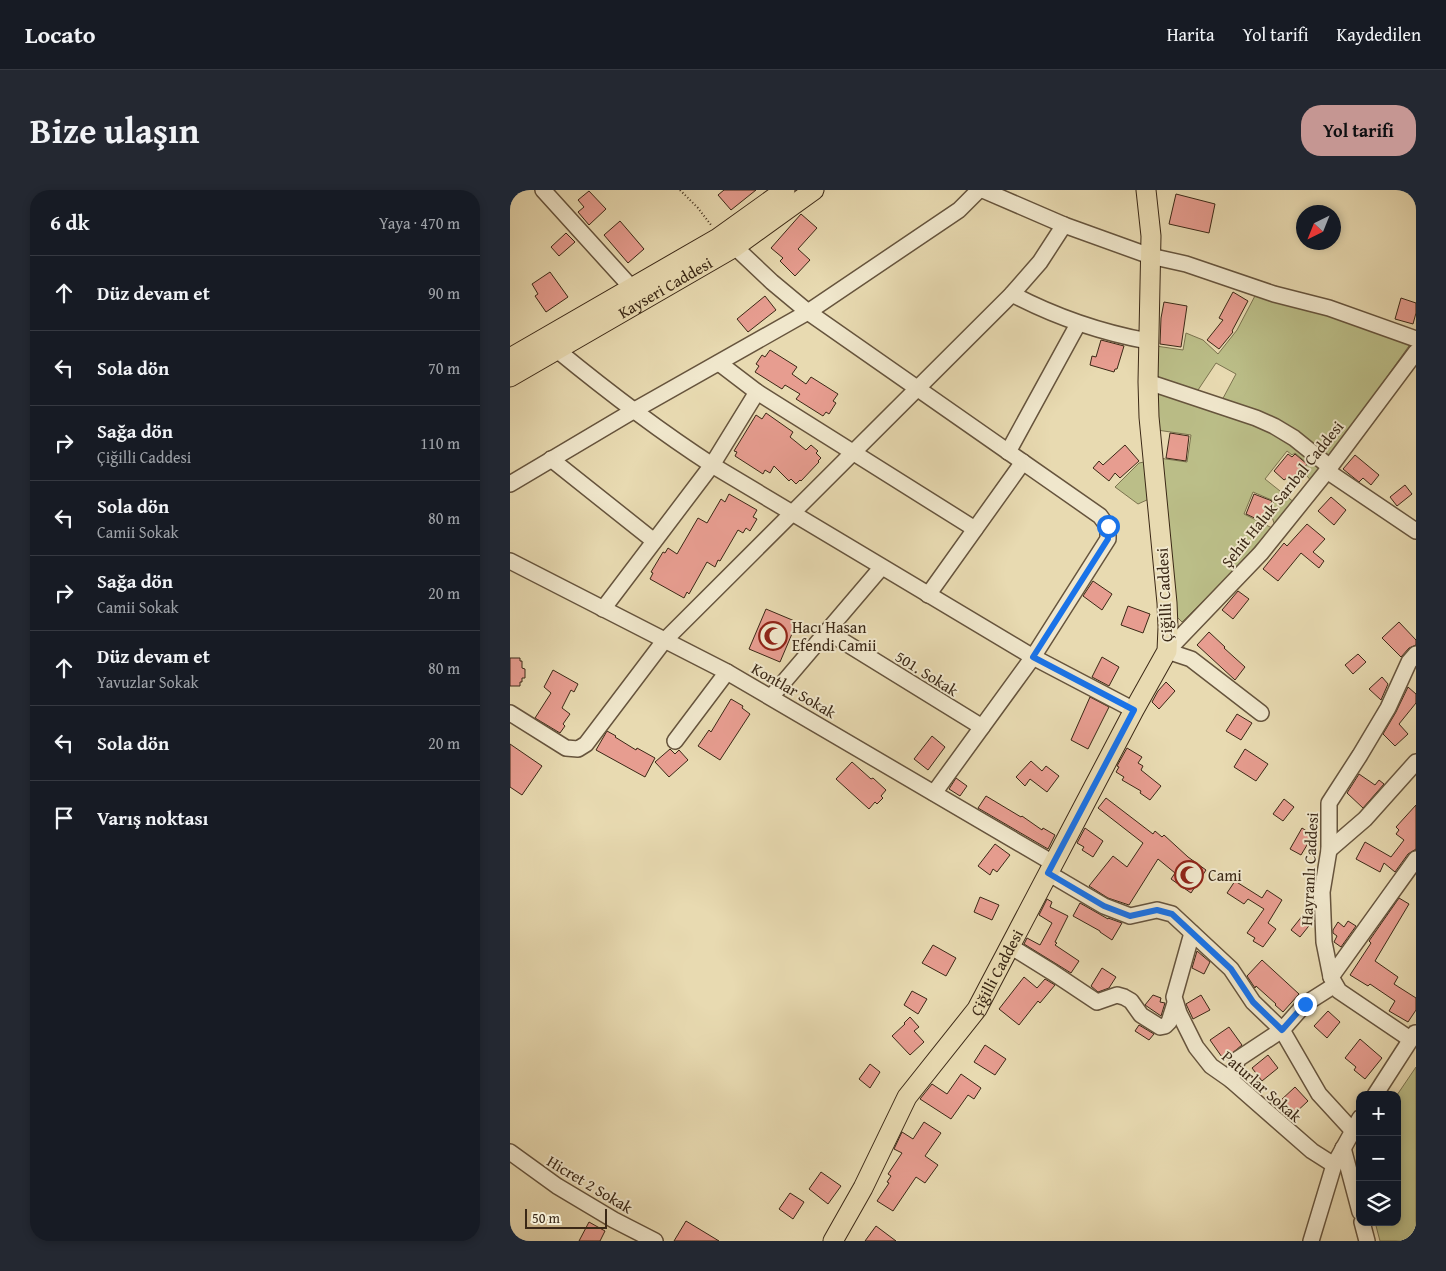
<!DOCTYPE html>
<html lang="tr">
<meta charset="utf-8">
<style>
:root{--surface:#171b24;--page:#242831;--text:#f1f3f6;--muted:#9ea1a6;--line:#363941;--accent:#c59692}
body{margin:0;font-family:"Gentium Book Plus",serif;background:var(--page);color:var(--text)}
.controls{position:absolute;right:15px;bottom:15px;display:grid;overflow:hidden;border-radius:10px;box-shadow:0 2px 8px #0003}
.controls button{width:45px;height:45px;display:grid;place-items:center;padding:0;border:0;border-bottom:1px solid var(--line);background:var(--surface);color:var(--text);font:25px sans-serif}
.compass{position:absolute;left:786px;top:15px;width:45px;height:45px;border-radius:50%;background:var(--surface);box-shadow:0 2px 8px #0003;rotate:223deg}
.scale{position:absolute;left:15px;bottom:12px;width:82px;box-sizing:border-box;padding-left:5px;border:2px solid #3b2816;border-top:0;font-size:14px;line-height:18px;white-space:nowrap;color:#3b2816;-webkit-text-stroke:4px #f0e7cc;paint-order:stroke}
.stop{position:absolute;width:15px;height:15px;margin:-11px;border:4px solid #1a73e8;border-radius:50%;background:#fff}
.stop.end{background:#1a73e8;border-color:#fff;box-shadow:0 1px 5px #0008}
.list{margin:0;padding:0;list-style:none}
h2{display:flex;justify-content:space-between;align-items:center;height:65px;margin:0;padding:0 20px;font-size:21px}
h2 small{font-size:16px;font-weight:400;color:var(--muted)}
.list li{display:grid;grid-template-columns:32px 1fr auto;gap:15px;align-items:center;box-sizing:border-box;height:75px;padding:0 20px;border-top:1px solid var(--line)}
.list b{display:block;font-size:19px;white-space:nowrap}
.list p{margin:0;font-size:16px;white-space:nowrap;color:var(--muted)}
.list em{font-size:16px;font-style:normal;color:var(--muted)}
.icon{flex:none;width:28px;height:28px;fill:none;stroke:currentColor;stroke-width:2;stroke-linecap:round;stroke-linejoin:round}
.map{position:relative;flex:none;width:906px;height:1051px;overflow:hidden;border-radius:20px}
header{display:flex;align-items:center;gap:30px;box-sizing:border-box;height:70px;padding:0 25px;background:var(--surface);border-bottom:1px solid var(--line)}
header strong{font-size:24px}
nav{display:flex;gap:28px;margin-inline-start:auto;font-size:18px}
.intro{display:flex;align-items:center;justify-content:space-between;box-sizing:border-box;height:120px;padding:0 30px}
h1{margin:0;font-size:35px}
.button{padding:12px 22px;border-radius:20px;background:var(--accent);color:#111;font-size:18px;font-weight:700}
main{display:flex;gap:30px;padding:0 30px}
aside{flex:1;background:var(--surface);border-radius:20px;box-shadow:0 2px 8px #0003}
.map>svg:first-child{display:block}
.green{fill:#bbbe88;stroke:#7b734f}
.building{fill:#e79d90;stroke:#3b2816}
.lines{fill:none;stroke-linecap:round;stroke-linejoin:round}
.minor-casing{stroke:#66543d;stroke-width:18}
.major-casing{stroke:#3b2816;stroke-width:21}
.path{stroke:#3b2816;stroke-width:2;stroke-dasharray:1 2.5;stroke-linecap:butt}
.minor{stroke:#f0e7cc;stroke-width:15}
.major{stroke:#e8dab1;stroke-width:19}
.route{stroke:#1a73e8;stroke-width:6}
.labels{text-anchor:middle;stroke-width:4;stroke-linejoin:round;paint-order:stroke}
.street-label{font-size:16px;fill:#3b2816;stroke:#f0e7cc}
.poi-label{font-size:16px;fill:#3b2816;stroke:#f0e7cc;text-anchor:start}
</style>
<header>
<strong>Locato</strong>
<nav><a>Harita</a><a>Yol tarifi</a><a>Kaydedilen</a></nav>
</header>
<div class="intro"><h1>Bize ulaşın</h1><a class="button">Yol tarifi</a></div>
<main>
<aside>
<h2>6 dk<small>Yaya · 470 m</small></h2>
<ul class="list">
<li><svg class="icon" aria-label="ahead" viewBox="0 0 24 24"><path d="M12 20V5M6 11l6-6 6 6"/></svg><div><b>Düz devam et</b></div><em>90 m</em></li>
<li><svg class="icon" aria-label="left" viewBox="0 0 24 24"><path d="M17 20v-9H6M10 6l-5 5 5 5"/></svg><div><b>Sola dön</b></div><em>70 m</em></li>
<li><svg class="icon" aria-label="right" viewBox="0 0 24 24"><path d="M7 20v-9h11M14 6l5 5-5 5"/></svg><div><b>Sağa dön</b><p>Çiğilli Caddesi</p></div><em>110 m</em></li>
<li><svg class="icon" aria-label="left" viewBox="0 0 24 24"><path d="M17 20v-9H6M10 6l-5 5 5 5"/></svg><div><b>Sola dön</b><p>Camii Sokak</p></div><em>80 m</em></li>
<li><svg class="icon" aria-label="right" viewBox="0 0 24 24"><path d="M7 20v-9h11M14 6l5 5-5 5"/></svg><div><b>Sağa dön</b><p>Camii Sokak</p></div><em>20 m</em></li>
<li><svg class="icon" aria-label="ahead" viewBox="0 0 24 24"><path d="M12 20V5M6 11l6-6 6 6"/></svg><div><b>Düz devam et</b><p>Yavuzlar Sokak</p></div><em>80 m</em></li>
<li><svg class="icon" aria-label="left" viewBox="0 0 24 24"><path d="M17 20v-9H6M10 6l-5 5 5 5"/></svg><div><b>Sola dön</b></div><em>20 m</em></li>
<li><svg class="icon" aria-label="arrive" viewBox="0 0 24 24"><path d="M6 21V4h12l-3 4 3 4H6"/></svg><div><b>Varış noktası</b></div></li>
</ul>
</aside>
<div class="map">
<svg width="906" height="1051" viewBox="0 0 906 1051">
<rect width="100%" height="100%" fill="#e8dab1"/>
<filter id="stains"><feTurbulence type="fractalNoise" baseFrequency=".004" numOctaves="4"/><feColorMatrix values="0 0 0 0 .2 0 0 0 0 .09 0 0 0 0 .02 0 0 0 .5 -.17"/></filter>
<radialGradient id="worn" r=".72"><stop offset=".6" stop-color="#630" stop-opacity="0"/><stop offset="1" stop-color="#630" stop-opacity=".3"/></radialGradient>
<g class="green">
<path d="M747,102L901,153L818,270L711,212L726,184L706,173L686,203L643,187L646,156L673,160L676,143L693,150L708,164L727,140Z"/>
<path d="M649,202L766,241L814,278L802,292L793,281L798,274L785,263L782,265L777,261L755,289L785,313L765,336L760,321L764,311L743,302L734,324L762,338L721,383L672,432L666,426L649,268L677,272L681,245L647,240L646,204Z"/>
<path d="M634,272L639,309L628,314L605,297L629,273Z"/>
<path d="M906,877V1051H870L865,1032H887V905Z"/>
</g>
<g class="building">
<path d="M214,0H246L221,20L208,5Z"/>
<path d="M79,1L96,19L79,35L68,22L74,17L68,10Z"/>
<path d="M666,4L705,14L699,43L659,34Z"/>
<path d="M291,24L307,38L288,59L300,70L285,86L270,71L273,68L261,58Z"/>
<path d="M110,31L134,59L118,73L94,45Z"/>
<path d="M56,43L65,52L49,66L41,57Z"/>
<path d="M40,82L58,107L36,122L25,106L28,104L22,94Z"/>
<path d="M723,102L738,111L722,141L723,142L709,159L697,150L713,130L709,128Z"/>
<path d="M255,106L266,120L238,142L227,129Z"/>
<path d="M891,108L906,113V123L903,134L885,129Z"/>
<path d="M654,112L677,116L671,157L650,154L651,128Z"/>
<path d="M591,150L614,156L607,179H605L604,182L580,175L582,166L586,167Z"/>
<path d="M260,160L287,177L282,184L296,194L301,187L328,204L323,211L326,213L319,224L316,222L313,226L286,209L290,204L275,195L272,199L245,182L249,176L246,174L252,165L255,167Z"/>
<path d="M256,223L283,242L280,247L296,260L301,255L308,261L306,263L311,268L308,271L309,272L291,291L290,290L286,294L281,289L279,291L264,276L260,283L255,280L253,284L225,266L227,262L224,261L246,225L252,229Z"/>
<path d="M660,243L679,246L676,271L656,268Z"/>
<path d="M615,255L629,271L610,288L605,283L599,291L583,278L589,271L593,275Z"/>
<path d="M778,264L782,267L785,264L797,274L781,292L777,288L774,290L764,281Z"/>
<path d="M845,265L869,285L861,295L853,288L849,292L833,279Z"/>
<path d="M895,295L902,304L887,316L880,307Z"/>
<path d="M219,304L247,320L243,327L247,329L240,341L236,338L233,343L228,340L210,371L208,370L205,377L197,372L179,404L177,402L174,408L140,389L143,383L141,382L153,362L155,363L158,358L167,364L188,328L197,333L211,309L215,312Z"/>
<path d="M744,304L762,311L753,332L736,324Z"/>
<path d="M821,307L836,320L824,335L808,321Z"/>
<path d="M797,334L815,349L803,362L814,371L809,378L791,363L768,391L753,379L774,353L777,356Z"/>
<path d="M583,391L602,404L592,420L573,406Z"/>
<path d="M728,401L739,409L723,429L712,420Z"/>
<path d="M618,416L640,424L633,443L611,435Z"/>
<path d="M256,419L287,432L270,472L239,459Z"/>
<path d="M889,432L906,450V455L899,458L891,467L872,448Z"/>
<path d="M699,442L715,457L714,458L735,477L725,490L687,455Z"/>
<path d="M848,464L856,472L843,484L835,475Z"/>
<path d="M592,467L609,477L599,496L582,487Z"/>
<path d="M0,468H10V471H12V478L15,479V488H12V492H10V496H0Z"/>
<path d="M43,480L68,494L64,502L61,500L52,518L60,524L53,534L55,536L50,543L25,528L41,503L34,497Z"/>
<path d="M872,487L878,494L871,510L859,499Z"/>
<path d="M656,492L665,501L649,519L642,512L648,501Z"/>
<path d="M898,497L906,504V513L889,534L898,544L885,556L873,544L886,522Z"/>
<path d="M580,507L599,517L578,559L561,550Z"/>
<path d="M221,509L233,516L232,518L240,524L210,570L188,556L199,540L201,542Z"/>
<path d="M727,524L742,533L731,550L716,541Z"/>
<path d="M97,541L106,546L105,547L126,560L127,558L145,568L135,587L86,560Z"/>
<path d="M422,546L435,557L418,580L404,569Z"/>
<path d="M0,554L32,576L12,605L0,597Z"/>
<path d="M617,558L632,567L628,573L633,576L631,580L651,596L640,610L630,603L631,601L612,590L614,587L606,582L609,577L607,576Z"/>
<path d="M160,559L165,564L169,560L178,570L159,587L145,572Z"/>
<path d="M735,559L758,574L746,591L724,577Z"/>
<path d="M521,571L532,581L536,576L549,586L537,602L520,589L515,596L506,587Z"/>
<path d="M342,572L361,589L363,588L376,600L371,606L373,608L367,614L365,612L359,619L326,589Z"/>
<path d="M849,584L865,595L869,590L874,594L853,618L837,603Z"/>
<path d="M446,588L457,596L450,606L439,599Z"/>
<path d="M476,606L511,627L512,626L532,640L533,638L545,645L538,659L468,618Z"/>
<path d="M596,608L643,644L645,641L652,647L654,645L678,667L696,680L681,703L661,689L665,683L648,669L619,715L598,708L579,696L603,666L617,677L633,653L588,618Z"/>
<path d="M774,609L784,617L773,631L763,624Z"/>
<path d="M906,615V659L898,664L885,682L874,673L870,682L846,669L855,652L881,667L894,650L886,644L889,640L886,637Z"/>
<path d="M575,638L593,651L583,667L572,660L574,657L567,653Z"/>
<path d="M792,638L803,645L791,665L780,659Z"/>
<path d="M485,654L500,665L487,682L483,679L480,685L468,676Z"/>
<path d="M725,691L752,708L757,700L772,710L758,733L766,739L753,757L743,751L745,748L737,743L754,719L738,709L734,714L717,703Z"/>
<path d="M470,707L489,715L482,730L464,722Z"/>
<path d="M889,708L899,714L865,771L888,787L884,794L906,808V820L898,832L879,821L885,811L860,794L858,796L840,785L861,753L859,751Z"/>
<path d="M537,709L542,712L540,717L558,726L545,752L547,753L545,755L569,771L561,783L514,754L517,748L530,755L542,733L529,725Z"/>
<path d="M570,713L598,729V728L612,733L602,750L590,742V741L563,726Z"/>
<path d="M793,725L802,732L790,747L781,740Z"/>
<path d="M838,731L846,736L831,757L824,752L827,746L823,743V740L828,732L834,737Z"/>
<path d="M423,755L446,768L436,786L412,773Z"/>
<path d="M687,761L700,772L694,784L682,778Z"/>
<path d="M752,770L789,804L773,822L765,815L766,814L746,796L745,798L737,786Z"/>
<path d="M592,778L606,787L599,798L588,802L581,796Z"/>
<path d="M514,787L527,798L535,789L545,795L530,813L528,811L509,835L489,819Z"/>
<path d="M402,801L417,809L408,824L394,815Z"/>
<path d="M643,805L651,808L650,812L655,813L651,826L635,815Z"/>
<path d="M691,805L700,820L683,829L676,814Z"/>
<path d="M818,821L830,832L817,848L804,836Z"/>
<path d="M400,827L409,837L404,841L414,852L400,865L382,846L395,834L394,833Z"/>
<path d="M629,835L644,844L639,850L625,841Z"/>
<path d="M719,837L732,855L714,870L700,850Z"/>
<path d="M850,849L872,868L855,889L844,880L846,877L835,868Z"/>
<path d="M475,855L496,869L485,885L464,872Z"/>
<path d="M758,865L768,878L752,891L742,878Z"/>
<path d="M360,874L370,882L360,898L349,889Z"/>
<path d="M451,884L471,898L464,909L458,905L441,929L410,909L422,894L437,904Z"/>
<path d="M785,897L798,911L783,925L770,911Z"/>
<path d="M414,932L431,943L415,966L428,975L415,993L406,987L383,1021L367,1011L379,993L377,992L381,986L378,984L392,963L384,959L392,942L403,949Z"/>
<path d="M311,982L331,996L318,1014L299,999Z"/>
<path d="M280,1003L294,1012L283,1029L269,1019Z"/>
<path d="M176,1031L209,1051H164Z"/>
<path d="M79,1032L95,1041L90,1051H69Z"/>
<path d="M366,1036L386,1051H355Z"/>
</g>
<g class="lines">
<defs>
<g id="minor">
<path d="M33,0L121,97"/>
<path d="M473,0L554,35L640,66L676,74L764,104L819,118L906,149"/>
<path d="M225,57L262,92L298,122L590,326L598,337V349L523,467L424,603"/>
<path d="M502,104C546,127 589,142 638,151"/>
<path d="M47,160C97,201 148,240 202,275L523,467L624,520"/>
<path d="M209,173L247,202L465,339"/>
<path d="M638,192L746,228L764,236L784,248L820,277"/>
<path d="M498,262L568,134"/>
<path d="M41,269L144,351"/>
<path d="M817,281L906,341"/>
<path d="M0,294L123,221L298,122L449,20L469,0"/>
<path d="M0,371L217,482L543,673"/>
<path d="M418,405L513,272"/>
<path d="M93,419L202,275L247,202"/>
<path d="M318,442L472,537"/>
<path d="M261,507L371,378"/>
<path d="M0,523L56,558L68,559L76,554L154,451L502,104L530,72L554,35"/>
<path d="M751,523L681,469L657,461L751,363L817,281L906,162"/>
<path d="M165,551L217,482"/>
<path d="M819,660L855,629L906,572"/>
<path d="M538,683L594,716L620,726L647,720L662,724L721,779L743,812L772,840L809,904L842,940"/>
<path d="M682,743L664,807L669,823L686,857L701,876L721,890L802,961L824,975"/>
<path d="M500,756L542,782L587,812L607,805L614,807L621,811L631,825L650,837L655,836L659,832L665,813"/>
<path d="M821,787L906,669"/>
<path d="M900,849L829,801L821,787L814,752L812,702L819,660V613L850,565L878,518L899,472L906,464"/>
<path d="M721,890L728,869L772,840L795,814L825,795"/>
<path d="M865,905L905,843"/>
<path d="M833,958L850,1022"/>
<path d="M0,962L47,996L104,1030L145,1051"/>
<path d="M852,1032L857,1051"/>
<path d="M801,1051L824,975L850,928"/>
</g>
<g id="major">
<path d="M0,168L208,48L275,0"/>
<path id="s1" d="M0,187L225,57L304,0"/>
<path id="s2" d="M323,1051L353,998L397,907L467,819L624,520L657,461L658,437L657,413L639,227L638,192L641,46L636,0"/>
</g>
</defs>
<use href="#minor" class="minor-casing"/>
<use href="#major" class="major-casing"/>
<path class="path" d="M170,0L188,18L201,35"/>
<use href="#minor" class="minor"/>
<use href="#major" class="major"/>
</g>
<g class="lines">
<path class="route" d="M598,336V349L523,467L624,520L538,683L594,716L620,726L647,720L662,724L721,779L743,812L772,840L795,814"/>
</g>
<defs>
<symbol id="mosque-ring" viewBox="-11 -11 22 22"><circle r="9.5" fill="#f0e7cc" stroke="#8f2418" stroke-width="1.5"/><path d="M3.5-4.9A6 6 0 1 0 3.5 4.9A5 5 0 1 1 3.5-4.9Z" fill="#8f2418"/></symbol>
</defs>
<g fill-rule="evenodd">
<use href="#mosque-ring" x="247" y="430" width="32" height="32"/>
<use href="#mosque-ring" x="663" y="669" width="32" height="32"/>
</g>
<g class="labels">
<g class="street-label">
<text dy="6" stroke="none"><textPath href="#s1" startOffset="179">Kayseri Caddesi</textPath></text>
<text transform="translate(772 304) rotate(-51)" y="6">Şehit Haluk Sarıbal Caddesi</text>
<text transform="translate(654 405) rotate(-93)" y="6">Çiğilli Caddesi</text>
<text transform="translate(417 483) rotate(32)" y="6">501. Sokak</text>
<text transform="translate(284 500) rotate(30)" y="6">Kontlar Sokak</text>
<text transform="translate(799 679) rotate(-87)" y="6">Hayranlı Caddesi</text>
<text dy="6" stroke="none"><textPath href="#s2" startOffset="316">Çiğilli Caddesi</textPath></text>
<text transform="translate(752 896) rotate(41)" y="6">Paturlar Sokak</text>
<text transform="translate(80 994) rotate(31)" y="6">Hicret 2 Sokak</text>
</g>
<g class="poi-label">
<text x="282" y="443">Hacı Hasan<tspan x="282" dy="18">Efendi Camii</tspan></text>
<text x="698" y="691">Cami</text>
</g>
</g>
<rect width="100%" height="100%" filter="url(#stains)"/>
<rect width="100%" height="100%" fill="url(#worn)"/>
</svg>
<div class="controls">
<button>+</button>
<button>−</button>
<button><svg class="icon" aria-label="layers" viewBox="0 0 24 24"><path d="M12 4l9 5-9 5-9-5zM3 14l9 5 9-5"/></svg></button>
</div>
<svg class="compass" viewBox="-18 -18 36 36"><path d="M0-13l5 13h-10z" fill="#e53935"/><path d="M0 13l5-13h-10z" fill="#9ea1a6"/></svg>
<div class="scale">50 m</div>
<div class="stop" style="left:598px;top:336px"></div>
<div class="stop end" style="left:795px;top:814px"></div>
</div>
</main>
